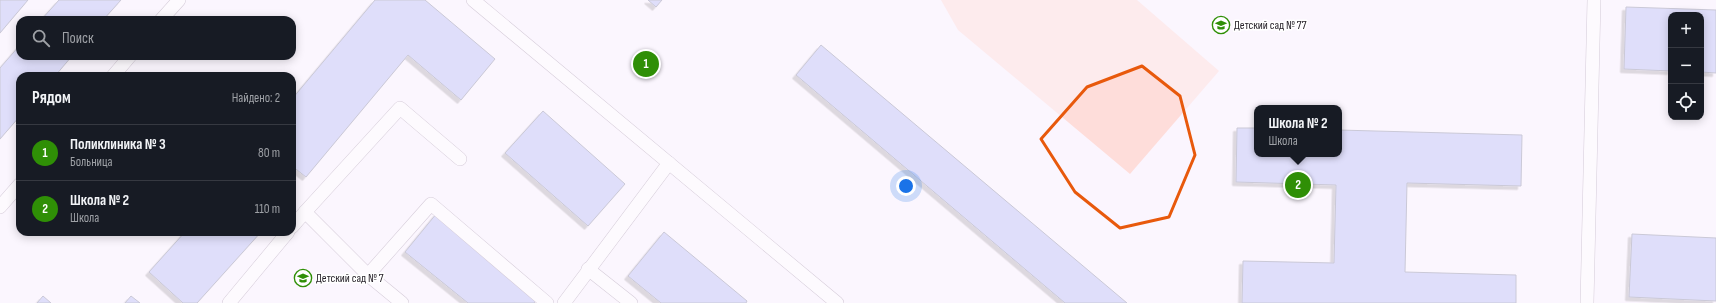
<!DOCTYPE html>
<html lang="ru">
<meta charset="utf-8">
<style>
:root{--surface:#171b24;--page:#20242c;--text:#f1f3f6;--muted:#9ea1a6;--line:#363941;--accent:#2f8f06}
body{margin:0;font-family:"Sofia Sans Condensed",sans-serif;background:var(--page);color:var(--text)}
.controls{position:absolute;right:12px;top:12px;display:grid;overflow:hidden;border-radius:8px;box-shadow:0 2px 10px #0003}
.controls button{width:36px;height:36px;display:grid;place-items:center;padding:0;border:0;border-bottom:1px solid var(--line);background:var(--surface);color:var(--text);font:20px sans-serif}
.you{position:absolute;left:906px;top:186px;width:14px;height:14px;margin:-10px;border:3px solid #fff;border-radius:50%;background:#1a73e8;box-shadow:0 0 0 6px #1a73e833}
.badge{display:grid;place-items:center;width:26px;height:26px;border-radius:50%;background:var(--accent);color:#fff;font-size:13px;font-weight:700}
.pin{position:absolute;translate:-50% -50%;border:2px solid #fff;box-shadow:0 1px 4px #0006}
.popup{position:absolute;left:1254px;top:105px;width:88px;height:52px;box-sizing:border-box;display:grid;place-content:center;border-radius:8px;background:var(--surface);filter:drop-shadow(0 1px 3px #0005);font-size:13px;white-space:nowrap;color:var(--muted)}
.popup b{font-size:15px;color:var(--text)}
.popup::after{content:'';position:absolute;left:50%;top:100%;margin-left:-8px;border:8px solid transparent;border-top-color:var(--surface)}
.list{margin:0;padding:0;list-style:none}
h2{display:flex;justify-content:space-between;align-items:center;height:52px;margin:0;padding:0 16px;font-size:17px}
h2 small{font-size:13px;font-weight:400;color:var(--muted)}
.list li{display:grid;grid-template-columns:26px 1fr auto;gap:12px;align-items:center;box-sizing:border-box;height:56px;padding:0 16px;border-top:1px solid var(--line)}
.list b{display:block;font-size:15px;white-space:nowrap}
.list p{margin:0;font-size:13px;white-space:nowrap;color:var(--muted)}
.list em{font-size:13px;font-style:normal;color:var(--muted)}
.icon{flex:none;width:22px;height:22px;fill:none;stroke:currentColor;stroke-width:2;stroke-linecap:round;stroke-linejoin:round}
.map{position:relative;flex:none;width:1716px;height:303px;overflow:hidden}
.search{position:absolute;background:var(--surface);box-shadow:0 2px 10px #0003;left:16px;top:16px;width:280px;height:44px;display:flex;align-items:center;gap:10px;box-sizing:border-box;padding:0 14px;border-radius:12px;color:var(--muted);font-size:15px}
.panel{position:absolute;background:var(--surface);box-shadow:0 2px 10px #0003;left:16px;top:72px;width:280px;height:164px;border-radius:12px}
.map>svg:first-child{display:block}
.green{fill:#feddda}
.building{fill:#bcc2f7;stroke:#8f92a8;filter:url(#shadow)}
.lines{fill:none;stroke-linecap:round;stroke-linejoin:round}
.lane-casing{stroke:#a699ad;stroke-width:14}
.lane{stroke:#fff;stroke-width:13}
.marked{fill:none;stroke:#e8590c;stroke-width:3;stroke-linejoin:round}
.labels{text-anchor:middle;stroke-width:3;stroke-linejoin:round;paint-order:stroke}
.poi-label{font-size:12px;fill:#28232b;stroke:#fff;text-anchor:start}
</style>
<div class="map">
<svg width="1716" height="303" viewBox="0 0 1716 303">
<defs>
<filter id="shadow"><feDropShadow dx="-3.5" dy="3.5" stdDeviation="0" flood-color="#0004"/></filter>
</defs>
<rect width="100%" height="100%" fill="#fbf5fe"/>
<path class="green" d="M941,0H1137L1219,71L1130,174L958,30Z"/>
<g class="building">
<path d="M0,0H28L0,33Z"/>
<path d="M59,0H121L103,20H41Z"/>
<path d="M375,0H425L495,59L461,100L408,55L306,177L292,166V99Z"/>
<path d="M648,0H662L656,7Z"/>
<path d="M1626,7L1716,10V73L1701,72V15H1671V71L1624,69Z"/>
<path d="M20,45V56H72L55,76H20V116L0,139V68Z"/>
<path d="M821,45L1127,303H1065L796,75Z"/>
<path d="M543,111L625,184L588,226L505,153Z"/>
<path d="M1237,128H1257V154H1339V130L1522,135L1521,186L1407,183L1405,272L1516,275V303H1242L1243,261L1334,263L1336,185L1236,182Z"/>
<path d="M437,213L539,297L534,303H468L405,252Z"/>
<path d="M185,232H261L197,303H183L149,272Z"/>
<path d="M664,232L747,301L746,303H661L628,276Z"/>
<path d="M1632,234L1716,238V301L1629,297Z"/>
<path d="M43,296L51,303H37Z"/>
<path d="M131,296L140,303H125Z"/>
</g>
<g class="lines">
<defs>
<g id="lane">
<path d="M473,0L837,303"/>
<path d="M161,20L179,0"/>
<path d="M113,76L130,56"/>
<path d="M0,207L20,184"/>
<path d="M305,212L400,108L460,159"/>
<path d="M292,227L305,212L368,275L402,303"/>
<path d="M588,269L631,303"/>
<path d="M368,275L431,204L547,303"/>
<path d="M229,303L288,232"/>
<path d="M564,303L669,163"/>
<path d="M1587,303L1594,0"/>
</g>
</defs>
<use href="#lane" class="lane-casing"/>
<use href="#lane" class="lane"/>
</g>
<path d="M0 0H1716V303H0ZM1142,66L1180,96L1195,155L1169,217L1120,228L1075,192L1041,139L1087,87Z" fill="#fbf5fe" fill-opacity=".55" fill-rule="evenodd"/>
<path class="marked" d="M1142,66L1180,96L1195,155L1169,217L1120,228L1075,192L1041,139L1087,87Z"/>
<defs>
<symbol id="school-ring" viewBox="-11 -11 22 22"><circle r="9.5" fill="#fff" stroke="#2f8f06" stroke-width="1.5"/><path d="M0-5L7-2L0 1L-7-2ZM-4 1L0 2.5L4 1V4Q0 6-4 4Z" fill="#2f8f06"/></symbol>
</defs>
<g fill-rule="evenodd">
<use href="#school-ring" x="1211" y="15" width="20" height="20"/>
<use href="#school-ring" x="293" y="268" width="20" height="20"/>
</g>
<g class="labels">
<g class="poi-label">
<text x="1234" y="29">Детский сад № 77</text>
<text x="316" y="282">Детский сад № 7</text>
</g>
</g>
</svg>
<div class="controls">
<button>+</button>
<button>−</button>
<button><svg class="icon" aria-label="locate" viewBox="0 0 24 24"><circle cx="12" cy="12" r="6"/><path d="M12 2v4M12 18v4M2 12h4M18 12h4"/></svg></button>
</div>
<div class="you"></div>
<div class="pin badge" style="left:646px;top:64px">1</div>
<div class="pin badge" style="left:1298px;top:185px">2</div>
<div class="popup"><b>Школа № 2</b>Школа</div>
<div class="search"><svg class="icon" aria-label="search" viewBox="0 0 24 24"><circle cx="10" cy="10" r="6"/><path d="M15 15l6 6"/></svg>Поиск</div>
<section class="panel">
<h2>Рядом<small>Найдено: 2</small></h2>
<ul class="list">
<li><span class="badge">1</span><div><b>Поликлиника № 3</b><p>Больница</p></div><em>80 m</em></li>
<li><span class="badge">2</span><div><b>Школа № 2</b><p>Школа</p></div><em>110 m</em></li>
</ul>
</section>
</div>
